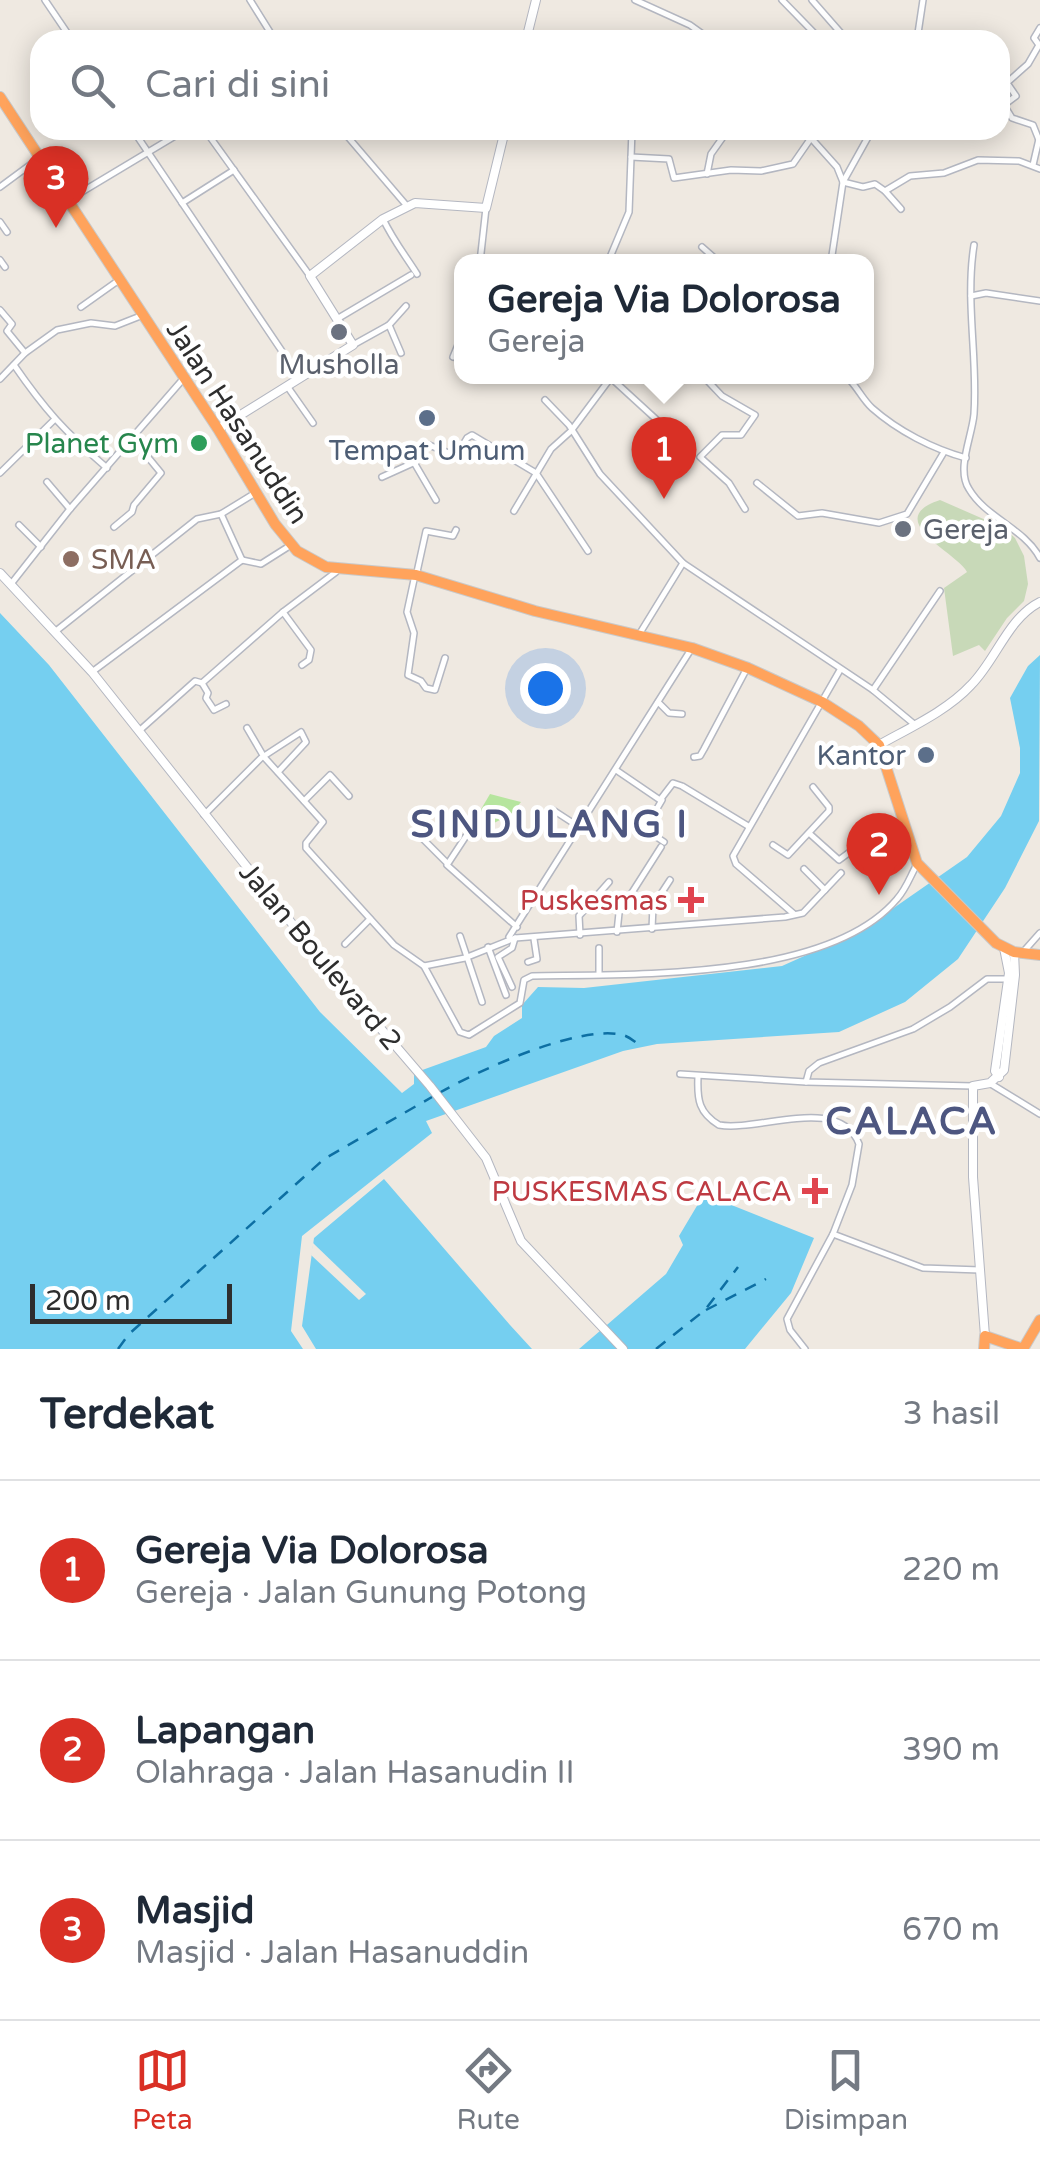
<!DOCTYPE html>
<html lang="id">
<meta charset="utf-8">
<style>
:root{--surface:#fff;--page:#f6f6f7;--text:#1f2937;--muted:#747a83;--line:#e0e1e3;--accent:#d93025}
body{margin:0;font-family:"Varela Round",sans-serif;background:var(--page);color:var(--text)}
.scale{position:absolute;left:30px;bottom:25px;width:202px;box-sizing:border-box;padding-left:10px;border:5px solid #2e2e2e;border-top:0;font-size:28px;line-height:35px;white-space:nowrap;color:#2e2e2e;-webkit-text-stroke:8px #fff;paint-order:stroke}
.you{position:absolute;left:545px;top:688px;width:35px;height:35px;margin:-25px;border:8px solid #fff;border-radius:50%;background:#1a73e8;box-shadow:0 0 0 15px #1a73e833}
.badge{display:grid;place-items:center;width:65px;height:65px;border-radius:50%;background:var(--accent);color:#fff;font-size:32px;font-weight:700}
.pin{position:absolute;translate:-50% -82px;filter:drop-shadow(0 2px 5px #0008)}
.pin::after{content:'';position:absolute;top:52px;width:35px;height:30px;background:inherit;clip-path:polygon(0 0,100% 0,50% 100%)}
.popup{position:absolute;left:454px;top:254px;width:420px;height:130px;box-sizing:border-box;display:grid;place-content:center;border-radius:20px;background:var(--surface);filter:drop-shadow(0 2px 8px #0005);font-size:32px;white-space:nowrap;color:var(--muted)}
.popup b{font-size:38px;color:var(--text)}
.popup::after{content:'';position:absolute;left:50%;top:100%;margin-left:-20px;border:20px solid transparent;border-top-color:var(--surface)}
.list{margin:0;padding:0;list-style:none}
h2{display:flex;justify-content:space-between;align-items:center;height:130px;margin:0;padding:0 40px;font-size:42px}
h2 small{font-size:32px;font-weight:400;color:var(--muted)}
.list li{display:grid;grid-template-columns:65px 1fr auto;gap:30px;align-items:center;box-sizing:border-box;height:180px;padding:0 40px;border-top:2px solid var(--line)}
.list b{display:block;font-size:38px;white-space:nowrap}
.list p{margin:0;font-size:32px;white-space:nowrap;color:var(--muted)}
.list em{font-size:32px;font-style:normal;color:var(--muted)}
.icon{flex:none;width:55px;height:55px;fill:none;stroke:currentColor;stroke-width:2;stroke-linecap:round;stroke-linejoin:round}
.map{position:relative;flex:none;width:1040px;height:1349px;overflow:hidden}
.search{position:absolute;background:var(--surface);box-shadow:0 5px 25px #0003;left:30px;right:30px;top:30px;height:110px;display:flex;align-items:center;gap:25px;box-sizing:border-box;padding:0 35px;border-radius:30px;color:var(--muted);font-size:38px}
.sheet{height:670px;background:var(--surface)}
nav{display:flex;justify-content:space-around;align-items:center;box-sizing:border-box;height:140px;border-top:2px solid var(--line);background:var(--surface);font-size:28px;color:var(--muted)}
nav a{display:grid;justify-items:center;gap:5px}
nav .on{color:var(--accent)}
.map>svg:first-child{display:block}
.green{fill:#b6e59e}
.cemetery{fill:#c8d9b8}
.water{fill:#75cff0}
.pier{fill:#efe9e1}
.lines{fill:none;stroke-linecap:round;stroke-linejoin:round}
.ferry{stroke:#0d6fa3;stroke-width:2.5;stroke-dasharray:12 10;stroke-linecap:butt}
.street-casing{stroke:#b4b7c1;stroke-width:8}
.secondary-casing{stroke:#b4b7c1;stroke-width:10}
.highway-casing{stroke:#c9c9c9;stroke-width:12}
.street{stroke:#fff;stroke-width:5}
.secondary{stroke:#fff;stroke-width:8}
.highway{stroke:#ffa35c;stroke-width:10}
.worship-dot{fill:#6b7280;stroke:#fff;stroke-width:4}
.service-dot{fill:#5c6f8a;stroke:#fff;stroke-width:4}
.leisure-dot{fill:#2e9e5b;stroke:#fff;stroke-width:4}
.education-dot{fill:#8d6e63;stroke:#fff;stroke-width:4}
.health-dot{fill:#e0444e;stroke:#fff;stroke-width:4}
.labels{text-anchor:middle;stroke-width:9;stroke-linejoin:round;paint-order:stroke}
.worship-label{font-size:28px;fill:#5b616d;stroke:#fff}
.street-label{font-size:28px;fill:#2e2e2e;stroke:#fff}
.leisure-label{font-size:28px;fill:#27864d;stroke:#fff;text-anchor:end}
.service-label{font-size:28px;fill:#4e5e75;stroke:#fff}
.education-label{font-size:28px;fill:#785e54;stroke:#fff;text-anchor:start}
.health-label{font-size:28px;fill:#be3a42;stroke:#fff;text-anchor:end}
.district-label{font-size:38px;font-weight:bold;letter-spacing:2.5px;fill:#4d5680;stroke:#fff}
</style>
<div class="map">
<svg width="1040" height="1349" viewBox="0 0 1040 1349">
<rect width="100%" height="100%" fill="#efe9e1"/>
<path class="green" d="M490,794L521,802L510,815L494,823L480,811Z"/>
<path class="cemetery" d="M940,500L1004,528L1015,538L1024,556L1028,584L1024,601L1007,618L985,651L979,645L953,656L944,588L967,572C958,553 880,520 940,500Z"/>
<g class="water">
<path d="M0,613L49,665L320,1012L402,1093L414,1084V1073L486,1047L494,1036L522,1018V1005L538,987L584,988L782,966L862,930L967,857L1001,816L1020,773V748L1010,698L1028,666L1040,655L1039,821L1005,888L958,959L905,1002L839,1032L657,1044L623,1051L426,1121L432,1133L302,1236L291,1331L303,1349H0Z"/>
<path d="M384,1179L510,1325L532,1349H316L302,1326L314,1238Z"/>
<path d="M704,1194L814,1238L791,1293L745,1349H579L666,1274L683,1245L679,1236Z"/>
</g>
<path class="pier" d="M313,1243L366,1294L359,1300L311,1255Z"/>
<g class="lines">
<g class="ferry">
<path d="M439,1093C478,1071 578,1024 623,1035C630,1037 636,1043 643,1047"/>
<path d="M706,1310L766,1279"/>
<path d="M118,1349L129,1334L324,1159L432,1097"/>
<path d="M656,1349L705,1310L738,1267"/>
</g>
<defs>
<g id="street">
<path d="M45,0L72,40"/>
<path d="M250,0L275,40"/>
<path d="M635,0L690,25L711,40"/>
<path d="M782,0L821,40"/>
<path d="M812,0L847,40"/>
<path d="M917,40L923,0"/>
<path d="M1007,83L1016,96L1004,105L1012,118L1033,125L1039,140"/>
<path d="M1000,89L1028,64L1039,45L1034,38L1040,28"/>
<path d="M133,130L300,378"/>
<path d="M205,130L310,276"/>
<path d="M342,130L407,206"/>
<path d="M631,157L669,159L674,178L731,170L761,171L793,164L811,138L837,167L843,182L863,187L875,184L885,191L910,176L944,173L978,160L1019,161L1040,169"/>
<path d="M1033,165L1039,139"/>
<path d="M707,174L711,154L728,130"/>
<path d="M0,187L38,159"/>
<path d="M885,191L901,209"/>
<path d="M70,199L185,130"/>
<path d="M182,203L234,170"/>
<path d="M383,219C393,240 405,255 417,274"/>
<path d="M0,222L7,232"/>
<path d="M974,245C965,302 978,358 974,414C972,437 956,469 969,489C986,518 1024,528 1040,558"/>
<path d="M702,247L719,262"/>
<path d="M0,260L5,267"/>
<path d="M480,262L486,208"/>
<path d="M608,262L629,212L632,130"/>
<path d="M831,262L843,182L872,130"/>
<path d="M971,296L986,293L1040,301"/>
<path d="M81,307L119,280"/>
<path d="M0,310L12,324L7,331L25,353"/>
<path d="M337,319L411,275"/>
<path d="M389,325L401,353"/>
<path d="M353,345L389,325L406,306"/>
<path d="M453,357L462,335"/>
<path d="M14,365C45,410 65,432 107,468"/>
<path d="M703,376L722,396L755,415L741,435H722L700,457L729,483L745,509"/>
<path d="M817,376H822"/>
<path d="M846,376C857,386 862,399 872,408C898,431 933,449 966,458"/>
<path d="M611,378L670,432L684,439"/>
<path d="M0,379L25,353L57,330L91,323L115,326L143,315"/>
<path d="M287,386L313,423"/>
<path d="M545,400L569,425L600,474L683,563L640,633"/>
<path d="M0,473L54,420"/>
<path d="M382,477L413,463"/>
<path d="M47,482L70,509"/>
<path d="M757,483L798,516L822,513L879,523L907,514L944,452"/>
<path d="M436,500L412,459L429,445L456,456L467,438L472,435L536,473L588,551"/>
<path d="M514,511L551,449L571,431L612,376"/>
<path d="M221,514L242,560"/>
<path d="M19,525L41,547"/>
<path d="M114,527L132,512L134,505L161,473L133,439"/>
<path d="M242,560L261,564L291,545"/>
<path d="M683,563L873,690L914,724"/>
<path d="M417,572L426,531L453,536L456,530"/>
<path d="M415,575L407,612L414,633L408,675L421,681L426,688L435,690L445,658"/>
<path d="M11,584L70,509L184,378"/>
<path d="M283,612L311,650L309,660L302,665"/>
<path d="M56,631L197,519L221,514L257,492"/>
<path d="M92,672L242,560"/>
<path d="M202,683L208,693L206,698L214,710L226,704"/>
<path d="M873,690L940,591"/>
<path d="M658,702L669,713L682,714"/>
<path d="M247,728L264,757L323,822L306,843V848L394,945L424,966L465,958L515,938L785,917L803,913L841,873"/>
<path d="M139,731L195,681L202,683L283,612L336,572"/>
<path d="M694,757L700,756L704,749L746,670"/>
<path d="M616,770L660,800L673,783L682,786L748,826"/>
<path d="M662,800L645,829L664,842"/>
<path d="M304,801L330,775L349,796"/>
<path d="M553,810L573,823L577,830"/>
<path d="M204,815L261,758L301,732L306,742L278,772"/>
<path d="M468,833L447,865L517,927"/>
<path d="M810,834L839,860L870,837L902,824"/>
<path d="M420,836L447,863"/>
<path d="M773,845L788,855L829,811V807L813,787"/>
<path d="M804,869L825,890"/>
<path d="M794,914L736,864L733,856L840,670"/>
<path d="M652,929L653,906L670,880"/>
<path d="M617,932L619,913L661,847"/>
<path d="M580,935L579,916L609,882"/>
<path d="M460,936L482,1002"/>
<path d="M509,937L690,651"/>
<path d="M345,944L370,919"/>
<path d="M488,947L506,995"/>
<path d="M599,948V974"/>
<path d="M1024,951L1040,933"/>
<path d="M528,962L537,959L534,939"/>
<path d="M424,966L460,1032L469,1035L520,1003L524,980L532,976C631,974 828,981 897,899C906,889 910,877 916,866"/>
<path d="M512,987L498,957L512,948L515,938"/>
<path d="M680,1074L806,1082L973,1086"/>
<path d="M698,1077C697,1100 699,1113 719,1125C759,1132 840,1094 859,1144L852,1185L833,1234L787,1319L790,1330L805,1349"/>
<path d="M806,1082L809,1071L819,1063L913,1029L950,1007L987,979H1010"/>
<path d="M991,1084L1040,1114"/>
<path d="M833,1234L923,1268L980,1270"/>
</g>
<g id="secondary">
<path d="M526,40L536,0"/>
<path d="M218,429L353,345L310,276L383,219L415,203L486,208L505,130"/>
<path d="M0,573L92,672L309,945L430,1086L486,1158L521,1241L623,1349"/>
<path d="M879,745C909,728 947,711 971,685C996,660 1008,618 1040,602"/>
<path d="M999,1077L995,1071L1009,973L1004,948"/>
<path d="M985,1336L973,1177V1086L990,1083L1004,1070L1015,975L1014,952"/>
</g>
<g id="highway">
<path d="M0,97L218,429L275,524L297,551L326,567L416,575L535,611L692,648L748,668L822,702L859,726L879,745L917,863L996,943L1014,952L1040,955"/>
<path d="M984,1349L985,1336L1023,1349"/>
<path d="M1023,1349L1040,1320"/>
</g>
</defs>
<use href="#street" class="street-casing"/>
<use href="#secondary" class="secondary-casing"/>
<use href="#highway" class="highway-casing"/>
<use href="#street" class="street"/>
<use href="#secondary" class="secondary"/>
<use href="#highway" class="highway"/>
</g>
<g class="worship-dot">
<circle cx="339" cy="332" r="10"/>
<circle cx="903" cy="529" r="10"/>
</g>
<g class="service-dot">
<circle cx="427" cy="418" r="10"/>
<circle cx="926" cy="755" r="10"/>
</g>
<circle class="leisure-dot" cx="199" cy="443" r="10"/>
<circle class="education-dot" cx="71" cy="559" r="10"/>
<g class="health-dot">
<path d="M686 885h10v10h10v10h-10v10h-10v-10h-10v-10h10z"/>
<path d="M810 1176h10v10h10v10h-10v10h-10v-10h-10v-10h10z"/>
</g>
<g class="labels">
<g class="worship-label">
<text x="339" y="374">Musholla</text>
<text x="923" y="539" text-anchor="start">Gereja</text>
</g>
<g class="street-label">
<text transform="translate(238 422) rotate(57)" y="10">Jalan Hasanuddin</text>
<text transform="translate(321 956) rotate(50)" y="10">Jalan Boulevard 2</text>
</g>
<g class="leisure-label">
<text x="179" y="453">Planet Gym</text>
</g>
<g class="service-label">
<text x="427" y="460">Tempat Umum</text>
<text x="906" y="765" text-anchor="end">Kantor</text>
</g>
<g class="education-label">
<text x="91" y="569">SMA</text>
</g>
<g class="health-label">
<text x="668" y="910">Puskesmas</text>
<text x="792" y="1201">PUSKESMAS CALACA</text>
</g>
<g class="district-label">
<text x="550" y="837">SINDULANG I</text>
<text x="912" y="1134">CALACA</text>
</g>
</g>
</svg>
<div class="scale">200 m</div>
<div class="you"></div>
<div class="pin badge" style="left:664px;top:499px">1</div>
<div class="popup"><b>Gereja Via Dolorosa</b>Gereja</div>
<div class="pin badge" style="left:879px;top:895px">2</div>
<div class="pin badge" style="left:56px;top:228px">3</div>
<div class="search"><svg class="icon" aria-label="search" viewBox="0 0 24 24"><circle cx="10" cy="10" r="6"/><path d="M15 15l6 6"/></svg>Cari di sini</div>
</div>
<section class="sheet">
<h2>Terdekat<small>3 hasil</small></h2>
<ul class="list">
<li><span class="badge">1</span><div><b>Gereja Via Dolorosa</b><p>Gereja · Jalan Gunung Potong</p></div><em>220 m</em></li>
<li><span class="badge">2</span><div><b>Lapangan</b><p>Olahraga · Jalan Hasanudin II</p></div><em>390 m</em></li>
<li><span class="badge">3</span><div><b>Masjid</b><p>Masjid · Jalan Hasanuddin</p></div><em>670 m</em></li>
</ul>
</section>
<nav>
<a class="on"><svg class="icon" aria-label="map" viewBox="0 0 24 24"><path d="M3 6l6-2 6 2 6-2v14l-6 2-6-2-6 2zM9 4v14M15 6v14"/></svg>Peta</a>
<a><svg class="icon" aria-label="directions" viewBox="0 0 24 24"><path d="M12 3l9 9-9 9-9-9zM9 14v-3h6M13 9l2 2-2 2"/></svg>Rute</a>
<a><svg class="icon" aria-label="saved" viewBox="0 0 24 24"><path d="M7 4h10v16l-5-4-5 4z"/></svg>Disimpan</a>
</nav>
